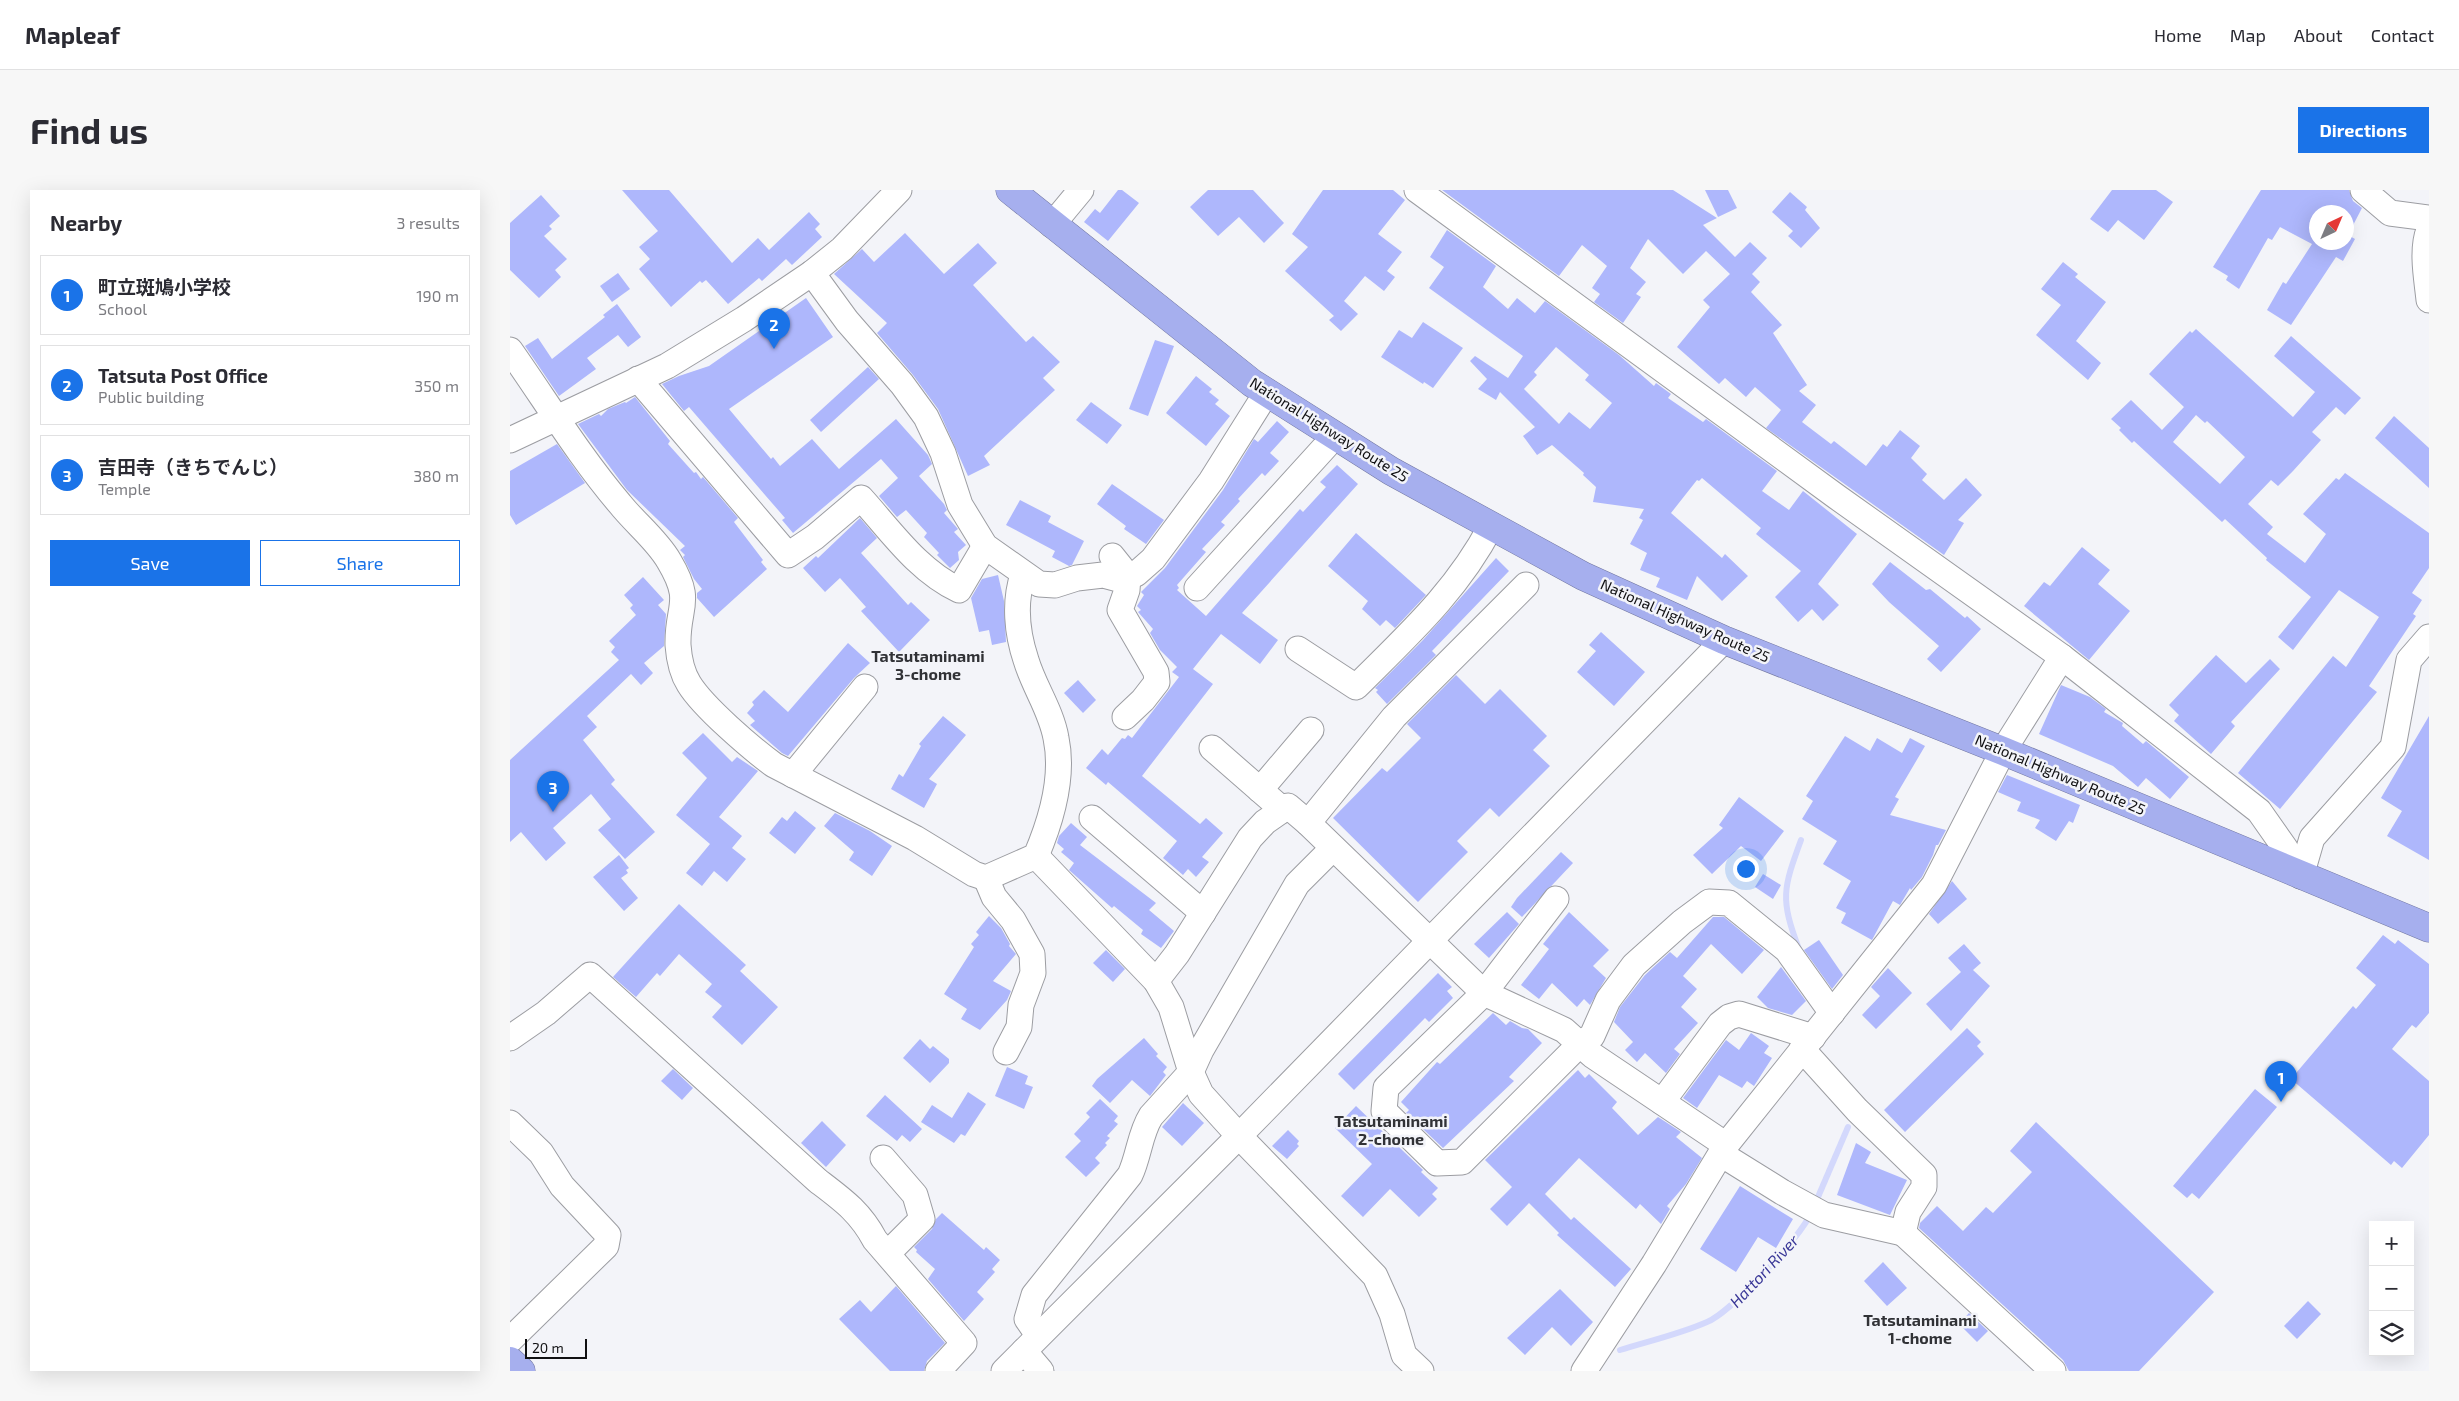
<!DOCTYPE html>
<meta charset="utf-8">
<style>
:root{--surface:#fff;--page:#f7f7f7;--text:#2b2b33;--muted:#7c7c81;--line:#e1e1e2;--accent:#1a73e8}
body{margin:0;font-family:"Exo 2","Noto Sans JP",sans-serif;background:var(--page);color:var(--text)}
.controls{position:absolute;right:15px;bottom:15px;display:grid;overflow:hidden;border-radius:0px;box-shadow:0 5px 20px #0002}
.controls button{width:45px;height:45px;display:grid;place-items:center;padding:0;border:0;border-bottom:1px solid var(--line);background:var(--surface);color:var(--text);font:25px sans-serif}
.compass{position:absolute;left:1799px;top:15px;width:45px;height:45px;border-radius:50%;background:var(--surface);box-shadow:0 5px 20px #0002;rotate:44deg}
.scale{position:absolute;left:15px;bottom:12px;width:62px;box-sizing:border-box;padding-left:5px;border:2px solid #101012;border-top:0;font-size:14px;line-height:18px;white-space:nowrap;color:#101012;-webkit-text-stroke:4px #f3f4f9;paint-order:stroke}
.you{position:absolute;left:1235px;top:678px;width:18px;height:18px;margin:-12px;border:4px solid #fff;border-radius:50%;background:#1a73e8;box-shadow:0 0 0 8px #1a73e833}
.badge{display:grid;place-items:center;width:32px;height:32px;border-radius:50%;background:var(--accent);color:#fff;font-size:16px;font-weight:700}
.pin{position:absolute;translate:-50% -41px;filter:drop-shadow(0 1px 2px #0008)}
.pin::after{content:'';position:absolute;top:26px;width:18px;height:15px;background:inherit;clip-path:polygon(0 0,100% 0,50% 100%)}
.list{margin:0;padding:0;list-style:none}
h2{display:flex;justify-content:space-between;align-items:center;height:65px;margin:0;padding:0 20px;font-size:21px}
h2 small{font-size:16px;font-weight:400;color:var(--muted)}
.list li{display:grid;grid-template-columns:32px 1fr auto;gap:15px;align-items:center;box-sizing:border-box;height:80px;margin:0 10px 10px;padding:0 10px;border:1px solid var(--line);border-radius:0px}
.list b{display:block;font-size:19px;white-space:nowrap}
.list p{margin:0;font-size:16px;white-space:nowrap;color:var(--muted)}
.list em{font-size:16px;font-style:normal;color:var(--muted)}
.actions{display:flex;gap:10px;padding:15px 20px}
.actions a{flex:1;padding:11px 0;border:1px solid var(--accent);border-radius:0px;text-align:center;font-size:18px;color:var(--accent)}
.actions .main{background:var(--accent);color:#fff}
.icon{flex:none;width:28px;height:28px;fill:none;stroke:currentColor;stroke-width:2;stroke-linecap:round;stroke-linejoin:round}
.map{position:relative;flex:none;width:1919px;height:1181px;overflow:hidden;border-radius:0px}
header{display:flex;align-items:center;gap:30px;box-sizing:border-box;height:70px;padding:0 25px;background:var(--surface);border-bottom:1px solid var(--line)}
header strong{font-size:24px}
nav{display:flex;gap:28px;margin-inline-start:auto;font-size:18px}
.intro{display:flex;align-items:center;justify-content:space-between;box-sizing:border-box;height:120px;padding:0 30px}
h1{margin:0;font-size:35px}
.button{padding:12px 22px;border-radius:0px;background:var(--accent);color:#fff;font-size:18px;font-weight:700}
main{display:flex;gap:30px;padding:0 30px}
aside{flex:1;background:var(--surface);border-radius:0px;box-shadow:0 5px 20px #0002}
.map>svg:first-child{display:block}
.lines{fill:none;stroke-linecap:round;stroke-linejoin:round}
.stream{stroke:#d3d8fc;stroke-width:6}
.building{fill:#aeb7fc;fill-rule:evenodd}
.minor-casing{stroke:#9c9da2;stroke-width:27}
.highway-casing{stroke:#7277a1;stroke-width:29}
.minor{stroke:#fff;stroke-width:25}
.highway{stroke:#a6afee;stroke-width:28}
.labels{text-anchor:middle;stroke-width:5;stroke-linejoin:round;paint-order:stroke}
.street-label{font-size:15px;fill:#101012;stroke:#f3f4f9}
.neighbourhood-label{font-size:16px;font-weight:bold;fill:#313236;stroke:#f3f4f9}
.water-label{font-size:16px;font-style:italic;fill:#393797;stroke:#f3f4f9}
</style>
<header>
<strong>Mapleaf</strong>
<nav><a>Home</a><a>Map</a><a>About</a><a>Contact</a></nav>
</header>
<div class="intro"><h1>Find us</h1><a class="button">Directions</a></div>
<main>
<aside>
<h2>Nearby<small>3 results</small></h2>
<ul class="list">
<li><span class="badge">1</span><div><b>町立斑鳩小学校</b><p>School</p></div><em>190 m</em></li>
<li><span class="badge">2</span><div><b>Tatsuta Post Office</b><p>Public building</p></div><em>350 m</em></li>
<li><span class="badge">3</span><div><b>吉田寺（きちでんじ）</b><p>Temple</p></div><em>380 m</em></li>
</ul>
<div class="actions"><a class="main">Save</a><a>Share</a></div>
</aside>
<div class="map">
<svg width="1919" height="1181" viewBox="0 0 1919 1181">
<rect width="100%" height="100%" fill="#f3f4f9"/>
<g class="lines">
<g class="stream">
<path d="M1289,759C1270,709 1273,699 1291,650"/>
<path d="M1305,1014L1338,937"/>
<path d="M1110,1160C1139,1151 1170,1144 1197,1132C1220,1123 1291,1047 1301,1023"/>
</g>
</g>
<g class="building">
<path d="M112,0H159L222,73L248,48L259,60L299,22L310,34L305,39L312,47L282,75L276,69L252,91L249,88L218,114L196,90L192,93L190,91L161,117L129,79L140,69L129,57L148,41Z"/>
<path d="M608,0H612L629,13L598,51L574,32L585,19L590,23Z"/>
<path d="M698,0H743L774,33L754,53L729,27L708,46L680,17Z"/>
<path d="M813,0H883L895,10L868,44L892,62L877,81L885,87L874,101L855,86L834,111L848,124L831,141L819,130L824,126L775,81L798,57L782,44Z"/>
<path d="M932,0H1163L1207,28L1193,35L1225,67L1240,52L1257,68L1242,84L1250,92L1241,102L1272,135L1263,143L1297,195L1289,201L1306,215L1292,232L1321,254L1324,251L1356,276L1373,254L1377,257L1390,240L1410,256L1401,268L1417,284L1412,290L1434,310L1456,288L1472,305L1448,330L1454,333L1434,365L1256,238L1271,220L1245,197L1236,207L1215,188L1209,194L1167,157L1200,117L1193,110L1220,84L1196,61L1173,84L1138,49L1120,78L1136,92L1126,104L1131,107L1113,133L1084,112L1090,104L1082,98L1097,76L1072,55L1049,86Z"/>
<path d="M1195,0H1218L1227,18L1208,27Z"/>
<path d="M1602,0H1646L1663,12L1634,50L1608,30L1598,42L1580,29Z"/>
<path d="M1751,0H1839L1843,11L1852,18L1838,45L1845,49L1833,71L1826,67L1781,135L1757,120L1773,92L1776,94L1802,54L1770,37L1762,50L1758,48L1729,99L1716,90L1718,86L1703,77ZM1806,22H1836V52H1806Z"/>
<path d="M1280,2L1297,17L1295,20L1310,38L1291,58L1278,46L1283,41L1262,22Z"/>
<path d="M31,5L50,26L39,36L42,39L34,46L57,69L45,80L51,87L29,108L0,80V33Z"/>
<path d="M937,40L986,76L973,97L998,119L1007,108L1025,123L1035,111L1109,165L1144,196L1146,193L1161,204L1158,208L1193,232L1196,229L1267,281L1252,301L1279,320L1293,301L1347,344L1308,394L1329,415L1313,431L1302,419L1288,432L1265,407L1291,381L1246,344L1251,338L1192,288L1189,291L1187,290L1161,323L1212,368L1215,364L1238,386L1212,411L1187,386L1177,410L1146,397L1150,388L1130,380L1137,363L1120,354L1133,330L1129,328L1134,319L1083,312L1086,297L1073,285L1074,283L1042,255L1027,265L1013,246L1025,237L990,202L986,210L968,199L977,189L960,171L965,166L998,188L1013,166L919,98L934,77L920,67ZM1046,157L1079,185L1075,190L1102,213L1080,239L1059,222L1049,234L1014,199L1027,185L1024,182Z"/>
<path d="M395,43L434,84L468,53L487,73L463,95L516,152L523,146L550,172L533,188L545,200L474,266L480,275L458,286L428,219L403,185L367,143L377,133L324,84L352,59L364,72Z"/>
<path d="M1553,72L1568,84L1565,87L1596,112L1566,151L1591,173L1578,190L1526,145L1551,115L1531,99Z"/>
<path d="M108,83L120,99L102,112L90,96Z"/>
<path d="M296,108L323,147L219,219L261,269L263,267L270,276L302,249L329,279L386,229L418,265L422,274L409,286L434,314L437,320L434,323L448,339L444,342L456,355L448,362L449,370L440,378L427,365L429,363L414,347L417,343L396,320L387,327L369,306L388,288L371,269L283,343L272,330L275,328L179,217L174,221L152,194L169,186L199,176Z"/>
<path d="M107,114L131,147L118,157L108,145L77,168L86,179L49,206L15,156L28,148L42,169L95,127L93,125Z"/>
<path d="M913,132L953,158L923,198L914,192L913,194L871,167L889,140L902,148Z"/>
<path d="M1686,139L1783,227L1805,202L1764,166L1781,146L1851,208L1835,225L1826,217L1802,242L1811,250L1783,281L1768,296L1761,290L1738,314L1763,337L1757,344L1795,373L1816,344L1793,324L1826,288L1829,290L1835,283L1919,343V378L1902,403L1912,410L1903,424L1906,426L1859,496L1867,502L1770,619L1728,583L1823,466L1836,477L1869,427L1829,400L1783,460L1768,447L1801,407L1756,370L1757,368L1715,329L1712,332L1624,251L1622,253L1609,240L1611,238L1601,229L1621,210L1652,240L1674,217L1639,184L1680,141L1682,143ZM1686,225L1695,233L1697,231L1735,267L1710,294L1663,252Z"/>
<path d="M645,150L664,156L638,226L619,219Z"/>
<path d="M358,177L369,189L311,242L300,230Z"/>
<path d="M686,186L702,199L699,202L709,210L705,214L720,226L696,256L656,223Z"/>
<path d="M125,207L160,251L158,254L184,283L186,282L191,289L193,287L228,328L224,332L253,370L251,372L257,379L204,427L187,408V403L192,399L184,389L173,367L175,365L170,360L175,356L117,300L68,234L89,224L91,226L98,219L115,212L116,213Z"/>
<path d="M581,212L612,235L597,254L566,230Z"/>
<path d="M1884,226L1919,258V298L1865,248Z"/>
<path d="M767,231L779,242L760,263L769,271L755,286L752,283L728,309L730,311L711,332L715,335L692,359L696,362L667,395L669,398L667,400L696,426L790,319L793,322L816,297L810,292L827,275L848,294L732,423L768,450L750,474L711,444L683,479L703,494L632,586L690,634L696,628L713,643L692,667L699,672L686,687L678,679L673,685L653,668L667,651L598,592L596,595L576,578L592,559L598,565L612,548L615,549L618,545L622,548L669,487L662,482L667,477L650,460L640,443L643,439L628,422L631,420L627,416L634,405L631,402L655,378L713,300L744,249L748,252Z"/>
<path d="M47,254L75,293L6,335L0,325V281Z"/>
<path d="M602,294L654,330L636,354L614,339L616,336L587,314Z"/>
<path d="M510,310L541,326L538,332L574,351L562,375L559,376L542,367L545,361L496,335Z"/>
<path d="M350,328L367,348L351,363L398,415L401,412L420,430L389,462L351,421L356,417L330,388L315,402L293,378L306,366L308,368Z"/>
<path d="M846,343L916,405L885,438L876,430L870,436L852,419L858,411L818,376Z"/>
<path d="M1572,357L1600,380L1588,394L1620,421L1579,470L1514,416L1534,392L1540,396Z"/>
<path d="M986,368L999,381L922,461L926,465L877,514L866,502L868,500L865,498L913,450Z"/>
<path d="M1380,372L1416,400L1420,399L1455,428L1457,426L1471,439L1431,482L1417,469L1429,456L1379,412L1362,394Z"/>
<path d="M488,385L494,411L496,452L482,455L479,440L469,442L461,408L472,389Z"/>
<path d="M133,387L154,410L148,415L156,424L154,456L134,473L143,483L131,495L121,484L77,526L87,537L73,550L105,590L101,594L145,642L115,669L88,640L101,629L81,604L43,638L56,653L36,671L11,642L0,652V570L109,470L101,462L105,457L99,451L126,425L120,418L123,415L114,405Z"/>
<path d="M1091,442L1135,482L1104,516L1067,482L1086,461L1079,455Z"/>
<path d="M338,453L360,473L344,488L278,566L272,563L240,535L245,531L237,523L244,515L242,512L254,500L278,522Z"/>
<path d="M1706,465L1736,493L1760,469L1770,479L1721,532L1725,536L1701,564L1664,531L1669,525L1659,515Z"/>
<path d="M946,485L975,514L990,499L1037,546L1023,560L1040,576L989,627L980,618L947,651L958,662L908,712L823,628L872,578L877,582L911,548L897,534Z"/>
<path d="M568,490L586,510L573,523L554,503Z"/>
<path d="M1551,495L1580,507L1596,519L1594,522L1613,533L1612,536L1633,554L1636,551L1679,587L1660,609L1636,588L1628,597L1603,576L1529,544Z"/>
<path d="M433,526L456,545L419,589L427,594L414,618L381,599L389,584L393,587L411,556L409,554Z"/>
<path d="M1919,526V670L1877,646L1892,621L1871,608Z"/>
<path d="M193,543L222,572L227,567L248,581L209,627L232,646L222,658L236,669L217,692L204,681L192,696L176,683L200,654L166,625L197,588L172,563Z"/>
<path d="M1335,546L1360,561L1367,548L1392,563L1400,548L1415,556L1385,607L1389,609L1380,625L1436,640L1428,655H1426L1423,665L1412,687L1401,700L1400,698L1390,715L1383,711L1362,750L1331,733L1336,723L1326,718L1341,691L1313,674L1327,651L1292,629L1303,611L1296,606Z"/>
<path d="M1497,585L1570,615L1563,633L1559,631L1546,651L1525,638L1530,630L1507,621L1511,612L1488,602Z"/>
<path d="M1229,607L1274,641L1251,671L1231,656L1202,684L1183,665L1213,638L1209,635Z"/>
<path d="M285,621L306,638L285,664L259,643L272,627L277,631Z"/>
<path d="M325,623L360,641L382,656L362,686L339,670L344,662L314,636Z"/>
<path d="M561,633L577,647L570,655L646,713L639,720L664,741L651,758L631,744L633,740L604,716L602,718L559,680L564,673L551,662L554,659L547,653L549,646Z"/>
<path d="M1051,662L1063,673L1012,727L1001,717L1007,708Z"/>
<path d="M109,665L119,678L116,680L118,683L111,688L128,708L114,721L83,687Z"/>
<path d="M1253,684L1271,695L1263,709L1245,697Z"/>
<path d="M1442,691L1457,709L1428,734L1419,724Z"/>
<path d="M169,714L236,775L230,781L268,817L232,855L202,827L212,816L195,802L202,794L169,764L150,786L147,783L126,807L103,787Z"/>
<path d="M997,722L1009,734L979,768L964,754Z"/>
<path d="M1059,722L1099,760L1083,776L1096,788L1080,815L1074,809L1067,817L1042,793L1029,809L1011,795L1039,759L1033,754Z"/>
<path d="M479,726L491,738L500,754L499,756L506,764L483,791L501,801L497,810L470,840L451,829L457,819L434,804L464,757L461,754L469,745L466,742Z"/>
<path d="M1203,727H1214L1254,760L1232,784L1201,754L1173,786L1187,799L1171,817L1188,833L1164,859L1170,864L1156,883L1135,863L1127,872L1115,860L1123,852L1104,832L1110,817L1135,785L1160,762L1167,768Z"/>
<path d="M1873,745L1885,754L1888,750L1919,774V823L1906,838L1902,835L1882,859L1919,891V945L1892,978L1884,971L1881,975L1781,889L1843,816L1846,819L1866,795L1846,778Z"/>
<path d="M1309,750L1333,785L1322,799L1294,760Z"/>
<path d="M1454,754L1471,773L1463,780L1480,796L1441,841L1416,814L1451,782L1438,768Z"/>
<path d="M596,760L615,779L603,792L583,773Z"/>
<path d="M1271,777L1296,811L1282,825L1258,818L1247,807Z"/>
<path d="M1378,778L1402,803L1366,839L1352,825L1370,806L1361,797Z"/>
<path d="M928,783L942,797L937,801L943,808L919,832L915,828L844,900L828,884Z"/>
<path d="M983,823L996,835L1000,831L1012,838L1018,839L1032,853L999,887L1004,891L933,958L896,923L899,920L891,912L927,872L930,874Z"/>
<path d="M1457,838L1471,852L1467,856L1474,864L1395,942L1374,920Z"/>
<path d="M1241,843L1259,856L1254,863L1262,868L1244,896L1237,891L1232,898L1209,885L1187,918L1173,908L1216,850L1229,860Z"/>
<path d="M634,848L648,864L646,866L657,877L653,882L656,885L640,906L622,890L600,913L582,896L587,889Z"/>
<path d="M410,849L420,859L423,856L439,869V873L420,893L393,868Z"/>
<path d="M497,877L518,886L515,894L523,897L514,919L485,906Z"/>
<path d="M163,879L183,898L172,910L151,891Z"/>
<path d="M1068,880L1075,888L1079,884L1107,912L1102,918L1128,945L1148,927L1171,942L1166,947L1192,968L1176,994L1157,1016L1160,1019L1151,1034L1130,1014L1126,1019L1069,968L1035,1004L1061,1030L1064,1027L1121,1079L1105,1097L1047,1045L1049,1043L1019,1013L997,1036L980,1019L1002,997L975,970Z"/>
<path d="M1745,899L1767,917L1689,1009L1682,1003L1677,1008L1663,996Z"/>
<path d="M458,902L476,914L455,946L451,944L444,953L411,932L422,915L442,928Z"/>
<path d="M375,905L412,939L400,952L392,945L387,951L356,926Z"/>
<path d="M590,909L608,926L604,931L608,934L597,946L600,948L595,953L597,955L585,968L590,973L576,987L555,967L571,951L564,944L580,927L576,923Z"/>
<path d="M673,913L694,933L672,956L652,937Z"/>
<path d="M846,916L913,980L911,982L928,998L922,1004L927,1009L909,1027L880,999L853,1027L831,1006L862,974L825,938Z"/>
<path d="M312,931L336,955L316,977L291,953Z"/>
<path d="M1526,932L1704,1102L1629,1181H1559L1553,1170L1409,1038L1410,1033L1427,1016L1453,1041L1476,1017L1483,1023L1522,982L1500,961Z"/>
<path d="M778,940L789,951L787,954L789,956L777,969L762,956Z"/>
<path d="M1346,953L1361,962L1355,973L1397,990L1380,1025L1327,1005Z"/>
<path d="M1230,996L1283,1029L1266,1058L1248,1047L1226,1082L1190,1059Z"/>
<path d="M432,1023L474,1060L476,1057L490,1070L482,1079L485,1082L467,1102L474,1109L454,1131L418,1089L425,1079L406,1062L407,1060L404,1057L422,1039L426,1029Z"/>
<path d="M1373,1072L1397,1098L1377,1116L1354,1091Z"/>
<path d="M386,1096L435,1153L417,1171L414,1181H380L329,1129L350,1110L361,1122Z"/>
<path d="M1050,1099L1083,1132L1061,1156L1042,1137L1015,1165L997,1148Z"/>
<path d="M1798,1111L1811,1124L1787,1149L1774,1136Z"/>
<path d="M1459,1123L1478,1141L1467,1152L1449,1134Z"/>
</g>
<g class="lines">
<defs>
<g id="minor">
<path d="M907,0L1327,307L1552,467L1749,621L1775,658L1791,686"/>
<path d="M1853,0L1880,23L1919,28"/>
<path d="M542,35L571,0"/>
<path d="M1919,40C1911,60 1917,90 1919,110"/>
<path d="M302,83L337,131L392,194L416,227L433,263L450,315L475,356L529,394L545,395L567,388L593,385L608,389L626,384L643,369L701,291L757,202"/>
<path d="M0,160C36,211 69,266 110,314C125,333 147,350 159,371C184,413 167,415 168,455C169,469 172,483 179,494C193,517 242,559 264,575L405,648L464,684L476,688L526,666C541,631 554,586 546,548C541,520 524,497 516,470C507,443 504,412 513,385"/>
<path d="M128,189L278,365L305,347L351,308C380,340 408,381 449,400L475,356"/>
<path d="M0,250L157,176L234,129L302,83L332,59L389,0"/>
<path d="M602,366L618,386L617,400L610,420L646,482L647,492L633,510L615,527"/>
<path d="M1016,395L884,527L798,633L974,803L1054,840L1082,865L1216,955"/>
<path d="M687,398L825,246"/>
<path d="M788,459L846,497C898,445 947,401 981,336"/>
<path d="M702,558L773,620"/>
<path d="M283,585L355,497"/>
<path d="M750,600L801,540"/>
<path d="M582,628L693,723"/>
<path d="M526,666L646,791L661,817L681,882L691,904L729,946L865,1086L882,1124L894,1165L911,1181"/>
<path d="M1791,686L1802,648L1883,557L1899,470L1919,447"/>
<path d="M476,688L484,707L503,730L522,764L523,783L511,815L509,837L496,862"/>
<path d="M1046,709L974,803L876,898L874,921L927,973L952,972L1070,854L1082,846L1098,810L1124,775L1172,732L1199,712L1219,713L1277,760L1322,823"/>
<path d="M646,791L667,764L740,648L755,632L778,616L798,633"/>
<path d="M0,848L36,823L80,785L308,991C333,1010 350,1022 365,1050L454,1153L428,1181"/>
<path d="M1292,859L1347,920L1414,985V997L1398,1022L1393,1043L1543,1181"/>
<path d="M1152,912L1210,834L1219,827L1229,824L1303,847"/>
<path d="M0,933L31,963L52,996L98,1045L96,1056L0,1150"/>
<path d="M1211,964L1272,1002L1314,1025L1393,1043"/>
<path d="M373,968L405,1005L412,1029L378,1063"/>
<path d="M528,1145L517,1129L524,1105L620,985C629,966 630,943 641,926L681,882L691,860L787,694L823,658"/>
<path d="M514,1161L531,1181"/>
<path d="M494,1181L729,946L1214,450"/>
<path d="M1074,1181L1144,1074L1216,955L1424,695L1493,561L1552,467"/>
</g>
<g id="highway">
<path d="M500,0L742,193L881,281L1073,386L1214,450L1493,561L1919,738"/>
<path d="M0,1171L11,1181"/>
</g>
</defs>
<use href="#minor" class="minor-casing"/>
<use href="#highway" class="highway-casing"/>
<use href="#minor" class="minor"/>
<use href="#highway" class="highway"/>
</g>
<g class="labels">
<g class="street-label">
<text transform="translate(819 240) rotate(32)" y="5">National Highway Route 25</text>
<text transform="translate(1175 431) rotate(24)" y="5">National Highway Route 25</text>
<text transform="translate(1550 585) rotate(23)" y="5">National Highway Route 25</text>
</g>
<g class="neighbourhood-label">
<text x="418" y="472">Tatsutaminami<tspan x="418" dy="18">3-chome</tspan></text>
<text x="881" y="937">Tatsutaminami<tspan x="881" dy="18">2-chome</tspan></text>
<text x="1410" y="1136">Tatsutaminami<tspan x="1410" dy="18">1-chome</tspan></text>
</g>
<g class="water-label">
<text transform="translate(1254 1081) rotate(-47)" y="6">Hattori River</text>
</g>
</g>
</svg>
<div class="controls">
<button>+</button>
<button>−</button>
<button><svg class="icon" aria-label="layers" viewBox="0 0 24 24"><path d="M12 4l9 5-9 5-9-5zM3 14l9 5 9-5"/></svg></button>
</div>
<svg class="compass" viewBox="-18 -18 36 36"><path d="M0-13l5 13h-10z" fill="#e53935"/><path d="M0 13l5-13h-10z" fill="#7c7c81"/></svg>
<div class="scale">20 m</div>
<div class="you"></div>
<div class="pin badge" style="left:1771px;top:912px">1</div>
<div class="pin badge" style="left:264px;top:159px">2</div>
<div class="pin badge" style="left:43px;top:622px">3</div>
</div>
</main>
